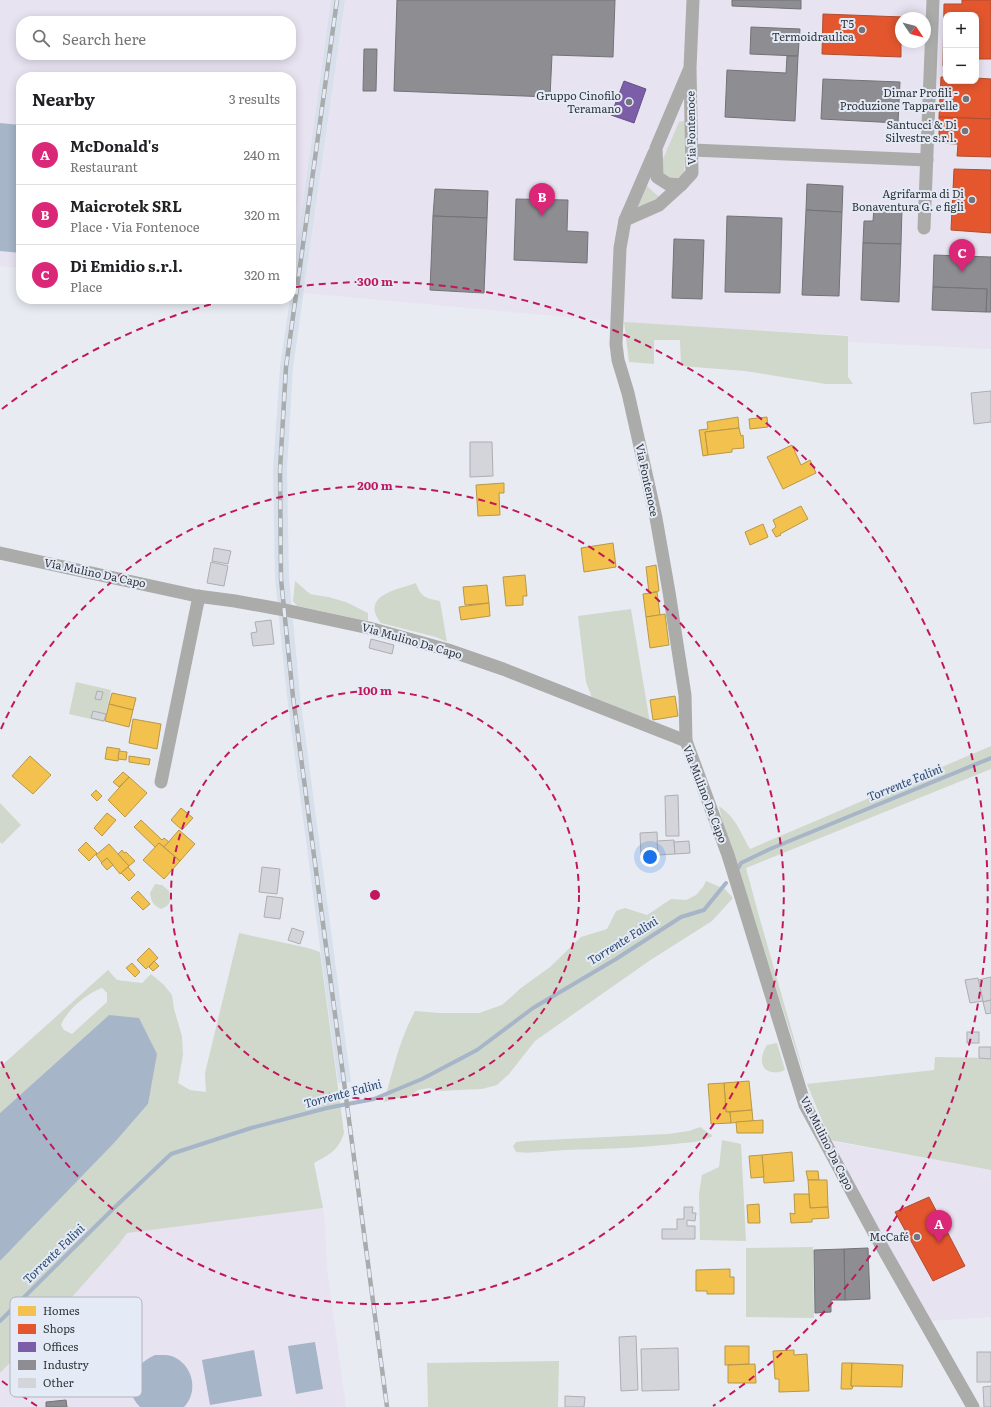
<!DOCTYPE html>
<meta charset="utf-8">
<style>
:root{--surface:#fff;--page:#f6f6f6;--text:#202124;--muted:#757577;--line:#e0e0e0;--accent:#db2777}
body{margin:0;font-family:Literata,serif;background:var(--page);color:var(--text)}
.controls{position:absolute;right:12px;top:12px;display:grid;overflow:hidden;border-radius:8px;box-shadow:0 2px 10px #0003}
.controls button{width:36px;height:36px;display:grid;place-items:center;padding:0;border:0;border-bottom:1px solid var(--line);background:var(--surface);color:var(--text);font:20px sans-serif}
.compass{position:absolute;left:895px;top:12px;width:36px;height:36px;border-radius:50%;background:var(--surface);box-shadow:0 2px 10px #0003;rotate:125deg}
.you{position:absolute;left:650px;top:857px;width:14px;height:14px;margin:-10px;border:3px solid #fff;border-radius:50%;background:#1a73e8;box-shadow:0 0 0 6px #1a73e833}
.badge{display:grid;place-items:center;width:26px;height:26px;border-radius:50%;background:var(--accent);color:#fff;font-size:13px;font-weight:700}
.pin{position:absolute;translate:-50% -33px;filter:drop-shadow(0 1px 2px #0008)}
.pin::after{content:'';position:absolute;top:21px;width:14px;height:12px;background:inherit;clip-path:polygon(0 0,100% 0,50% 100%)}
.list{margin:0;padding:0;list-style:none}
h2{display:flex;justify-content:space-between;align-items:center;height:52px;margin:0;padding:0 16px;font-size:17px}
h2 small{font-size:13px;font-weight:400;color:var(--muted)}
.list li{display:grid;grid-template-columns:26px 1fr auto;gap:12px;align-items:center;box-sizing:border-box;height:60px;padding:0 16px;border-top:1px solid var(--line)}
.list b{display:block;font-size:15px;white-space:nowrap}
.list p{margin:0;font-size:13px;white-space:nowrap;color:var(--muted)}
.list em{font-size:13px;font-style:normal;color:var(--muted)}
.icon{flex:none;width:22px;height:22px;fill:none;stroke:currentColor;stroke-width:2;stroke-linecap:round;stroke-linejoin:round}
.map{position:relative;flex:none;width:991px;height:1407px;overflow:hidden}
.search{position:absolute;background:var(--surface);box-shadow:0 2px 10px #0003;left:16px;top:16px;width:280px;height:44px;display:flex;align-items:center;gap:10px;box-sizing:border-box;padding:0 14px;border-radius:16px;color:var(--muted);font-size:15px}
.panel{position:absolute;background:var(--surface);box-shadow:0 2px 10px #0003;left:16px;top:72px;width:280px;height:232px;border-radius:16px}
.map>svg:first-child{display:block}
.commercial{fill:#e7e3f1}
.industrial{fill:#e8e3f1;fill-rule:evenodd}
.built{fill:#d8e0ec}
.green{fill:#d0d7cb;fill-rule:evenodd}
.water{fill:#a7b5c8}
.homes{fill:#f2c14e;stroke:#b89748}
.shops{fill:#e4572e;stroke:#af4d31}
.offices{fill:#7b5ea7;stroke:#655286}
.industry{fill:#8d8d92;stroke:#727377}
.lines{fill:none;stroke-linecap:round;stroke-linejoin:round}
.stream{stroke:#a7b5c8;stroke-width:4}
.building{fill:#d3d5da;stroke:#adaeb3}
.minor{stroke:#ababaa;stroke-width:13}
.rail-casing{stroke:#a9abac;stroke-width:4.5}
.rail{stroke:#e4ebf6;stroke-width:3;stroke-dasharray:9;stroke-linecap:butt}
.ring{fill:none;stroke:#c2185b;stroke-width:2;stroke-dasharray:7 5}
.poi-dot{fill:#72757a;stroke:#e4ebf6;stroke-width:1.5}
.labels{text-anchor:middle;stroke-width:4;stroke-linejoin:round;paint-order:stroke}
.poi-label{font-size:11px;fill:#323539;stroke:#e4ebf6;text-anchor:end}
.street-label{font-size:11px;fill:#323539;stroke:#e4ebf6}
.water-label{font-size:12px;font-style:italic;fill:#2c486d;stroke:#e4ebf6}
.key{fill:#e4ebf6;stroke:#afb4bd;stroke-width:1}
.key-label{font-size:11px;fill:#323539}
.centre{fill:#c2185b;stroke:#e4ebf6;stroke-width:2}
.ring-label{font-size:12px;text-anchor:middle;font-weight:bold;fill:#c2185b;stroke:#e4ebf6;stroke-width:4;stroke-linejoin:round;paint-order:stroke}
</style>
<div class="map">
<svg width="991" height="1407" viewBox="0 0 991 1407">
<rect width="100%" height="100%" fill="#e8ecf2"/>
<path class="commercial" d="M830,1141L991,1170V1317L931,1321Z"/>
<g class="industrial">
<path d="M0,0H331L291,289V77H21V268L0,266ZM21,21H291V55H21Z"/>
<path d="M345,0H991V349L848,342V335L643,324L304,293ZM946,15H976V81H946ZM901,18H925V42H901Z"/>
<path d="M323,1208L325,1223L327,1268L346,1407H0V1373L51,1321L119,1244L126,1233Z"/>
</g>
<path class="built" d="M331,0H345L293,368L287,470L289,578L300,696L351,1082L338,1083L287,697L275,579L273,469L280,367L290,299H291V289Z"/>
<g class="green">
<path d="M683,121L686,122L687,125L684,174L676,179L662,176L660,166L679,122Z"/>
<path d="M645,184L659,197L637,210L635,207Z"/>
<path d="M624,322L848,336V377L853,384H826L745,371L681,366L680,340H654V364L629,362Z"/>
<path d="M295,581L310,594L328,597L346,602L368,613V621L297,606L293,601Z"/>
<path d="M416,583C421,598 426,598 440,601L447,642L436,637L381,623C360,595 397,590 416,583Z"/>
<path d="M631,609L650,723L592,698L586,682L578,616Z"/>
<path d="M76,682L111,690L104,722L69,714Z"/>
<path d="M991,746V769L746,868L759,916L807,1084L934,1070L935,1057L991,1058V1170L830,1140L807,1084L723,824L719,806C737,819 739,830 750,849Z"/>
<path d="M0,803L21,825L2,844L0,842Z"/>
<path d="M706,881L725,889L733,898L712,921L649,961L535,1041L509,1074L497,1085L482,1089L457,1090L441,1091L429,1088L418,1090L408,1098H397L384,1102C393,1071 399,1040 415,1011L439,1013H479L502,1005L521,988L550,967L581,937L607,929L616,911L625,908L647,915L671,899L686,900L696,895L703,887Z"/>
<path d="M155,884L162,885L169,891C171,901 171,905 161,909C153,905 151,901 150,893Z"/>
<path d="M239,933L308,948L320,952L344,1133C338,1151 330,1154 314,1163L323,1208L127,1233L119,1244L51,1321L0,1373V1261L115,1142L148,1104L109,1015L0,1113V1067L108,970L117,980L142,983L151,974L164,985L172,995L174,1009L182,1036L183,1055L178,1083L190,1090L206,1092L205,1073ZM102,988L107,993V1002L72,1034L64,1030L61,1025C67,1010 87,993 102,988Z"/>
<path d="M777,1043L785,1070C781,1072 776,1073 772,1072C758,1070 761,1053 767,1045Z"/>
<path d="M700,1127L713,1136C698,1143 690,1142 675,1144C638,1148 601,1149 565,1150C548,1151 533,1154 516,1152L513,1146L516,1142L524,1141L668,1134L689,1131Z"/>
<path d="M722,1140L741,1144L746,1241L700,1240L699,1194L702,1175L719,1167Z"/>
<path d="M813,1247L814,1318L746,1317V1248Z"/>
<path d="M559,1361L558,1407H428L427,1363Z"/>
</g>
<g class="water">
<path d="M0,123L21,125V253L0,251Z"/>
<path d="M109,1015L139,1018L157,1054L148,1104L115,1142L0,1261V1113Z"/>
<path d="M315,1342L323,1389L296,1394L288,1346Z"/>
<path d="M254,1350L262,1396L210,1405L202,1360Z"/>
<path d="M155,1355C162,1355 170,1354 176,1358C194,1368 198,1393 184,1407H140C121,1387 133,1365 155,1355Z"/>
</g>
<g class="homes">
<path d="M738,417L739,428L705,432L708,455L703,456L699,430L708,429L707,422Z"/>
<path d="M767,417L768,427L750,429L749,419Z"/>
<path d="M739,428L741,436L743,435L744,448L732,449V452L708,455L705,432Z"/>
<path d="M792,445L801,465L810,460L816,473L783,489L767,457Z"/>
<path d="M504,483V493H499L500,515L478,516L476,485Z"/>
<path d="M801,506L808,519L780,534L781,535L776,537L772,530L776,527L773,520Z"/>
<path d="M763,524L768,537L750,545L745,532Z"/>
<path d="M613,543L616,567L584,572L581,548Z"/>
<path d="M656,565L659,591L649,593L646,567Z"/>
<path d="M525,575L527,596H523V605L506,606L503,577Z"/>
<path d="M487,585L489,603L465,605L463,587Z"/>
<path d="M657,592L660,615L646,617L643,594Z"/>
<path d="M489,603L490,616L461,620L459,607Z"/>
<path d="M665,614L669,645L650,648L646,617Z"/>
<path d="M112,693L136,698L133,710L109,704Z"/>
<path d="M675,696L678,716L653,720L650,700Z"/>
<path d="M109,704L133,710L129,727L105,721Z"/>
<path d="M133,719L161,724L157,749L129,743Z"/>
<path d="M107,747L120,749L118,761L105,759Z"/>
<path d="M119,751L127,752L126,760L118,759Z"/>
<path d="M30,756L51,775L33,794L12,776Z"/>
<path d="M129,756L150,759L149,765L129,762Z"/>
<path d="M123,772L129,777L119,787L113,782Z"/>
<path d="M129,777L147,793L125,817L108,800Z"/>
<path d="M96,790L102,796L97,801L91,795Z"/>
<path d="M181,808L193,818L182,830L171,820Z"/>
<path d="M107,813L116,820L102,836L94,828Z"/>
<path d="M141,820L162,840L164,838L169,842L164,847L159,843L155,847L134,827Z"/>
<path d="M179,830L195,844L180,861L164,847Z"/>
<path d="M86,842L97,853L89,861L78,850Z"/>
<path d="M159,843L180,861L164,879L143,860Z"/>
<path d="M109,844L129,866L120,874L107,858L102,863L96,855Z"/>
<path d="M122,850L124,853L126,852L135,861L129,866L118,854Z"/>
<path d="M107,858L113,865L107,870L101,863Z"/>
<path d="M128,867L135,875L129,881L121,873Z"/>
<path d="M138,891L150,904L143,910L131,898Z"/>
<path d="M149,948L158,958L146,969L137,960Z"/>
<path d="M154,961L159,966L153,971L149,967Z"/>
<path d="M132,963L140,972L135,977L126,968Z"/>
<path d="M749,1081L752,1110L726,1112L724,1083Z"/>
<path d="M724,1083L726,1112H730L731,1123L711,1124L708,1084Z"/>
<path d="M752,1110L753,1121L731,1123L730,1112Z"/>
<path d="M763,1120V1133H737L736,1122Z"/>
<path d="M792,1152L794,1181L764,1183L762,1155Z"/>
<path d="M762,1155L764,1177L751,1178L749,1156Z"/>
<path d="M806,1171H818L819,1180H808Z"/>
<path d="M808,1180H827L828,1207L810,1208Z"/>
<path d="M794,1194H809L810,1208L828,1207L829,1218L812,1219V1222L791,1223L790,1213L795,1214Z"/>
<path d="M759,1204L760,1223H748L747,1205Z"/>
<path d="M730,1269V1277H734V1294H707V1291H696V1270Z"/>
<path d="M725,1346H749V1364L725,1365Z"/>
<path d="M794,1350V1355L807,1354L809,1391L779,1392V1379H775L773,1351Z"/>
<path d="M842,1363H852L851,1386H853L852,1389H841Z"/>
<path d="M852,1363L903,1365L902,1387L851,1386Z"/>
<path d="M755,1364L756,1383H728V1365Z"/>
</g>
<g class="shops">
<path d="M962,0H991V59H976V15H946V66H943L944,4H962Z"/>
<path d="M823,14L903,17L901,18V57L822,54Z"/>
<path d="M941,77H946V81H976V78L991,79V119L939,117Z"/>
<path d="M939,117L991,119V157L957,156L958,144L939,143Z"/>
<path d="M954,169L991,170V233L951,230Z"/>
<path d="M929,1197L965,1266L933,1281L895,1212Z"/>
</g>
<path class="offices" d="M624,81L646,89L634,123L611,115Z"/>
<g class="industry">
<path d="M397,0H615L613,57L552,55L550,97L394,91Z"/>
<path d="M732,0H801V9L732,6Z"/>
<path d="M751,27L800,29L798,56L750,54Z"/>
<path d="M364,49H377L376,91H363Z"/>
<path d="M787,56H798L795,121L725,117L727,70L786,73Z"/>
<path d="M823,79L900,82L898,123L821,119Z"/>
<path d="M807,184L843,186L842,212L806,210Z"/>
<path d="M435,189L488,191L487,218L433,216Z"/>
<path d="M516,199L568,200L567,231L588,232L587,263L514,260Z"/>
<path d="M874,207L902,208L901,244L863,243L864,221H873Z"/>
<path d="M806,210L842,212L839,296L802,295Z"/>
<path d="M433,216L487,218L484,293L430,290Z"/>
<path d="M727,216L782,218L780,293L725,292Z"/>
<path d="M674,239L704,240L702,299L672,298Z"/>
<path d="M863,243L901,244L899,302L861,300Z"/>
<path d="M934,255L991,257V312H986L987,289L933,287Z"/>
<path d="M933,287L987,289L986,312L932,310Z"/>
<path d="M868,1248L870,1299L845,1300L844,1249Z"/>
<path d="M844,1249L845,1300H831V1312L815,1313L814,1250Z"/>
<path d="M66,1400L67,1407H46V1402Z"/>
</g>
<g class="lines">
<g class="stream">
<path d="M739,867L741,863L770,849L991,758"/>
<path d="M0,1321L115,1207L171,1154L251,1128L327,1108L374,1099L422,1079L477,1050L533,1008L616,959L681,917L704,910L726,883"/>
</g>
</g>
<g class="building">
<path d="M991,391V422L974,424L971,393Z"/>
<path d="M470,442H492L493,476L470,477Z"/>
<path d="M214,548L231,551L228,564L212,561Z"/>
<path d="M211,562L228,566L224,586L207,583Z"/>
<path d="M271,620L274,644L253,646L251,633L257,632L255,622Z"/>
<path d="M371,639L394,645L392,654L369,648Z"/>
<path d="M97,691L103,692L101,700L95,699Z"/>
<path d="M93,711L106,714L104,721L91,718Z"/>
<path d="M678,795L679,836H666L665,796Z"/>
<path d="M657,832L658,855L641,856L640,833Z"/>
<path d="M674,840L675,854L658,855L657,841Z"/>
<path d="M689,841L690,853L675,854L674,842Z"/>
<path d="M262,867L280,869L277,894L259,892Z"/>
<path d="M267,896L283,898L280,919L264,917Z"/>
<path d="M292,928L304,932L300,944L288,940Z"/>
<path d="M991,977V1000L983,1002L978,980Z"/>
<path d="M978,978L983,1001L970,1003L965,980Z"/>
<path d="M991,1000V1013L986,1014L983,1002Z"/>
<rect x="967" y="1032" width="12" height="11"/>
<path d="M979,1047H991V1059L979,1058Z"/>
<path d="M684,1207H693L692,1213H696L695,1221L687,1220V1226H695V1239H662V1229H677V1219H684Z"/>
<path d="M636,1336L638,1390L621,1391L619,1337Z"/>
<path d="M678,1348L679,1390L642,1391L641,1349Z"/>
<rect x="977" y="1352" width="14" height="30"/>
<path d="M991,1386V1407H984L983,1387Z"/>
<path d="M565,1396L585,1397L584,1407H565Z"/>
</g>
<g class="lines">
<g class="minor">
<path d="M690,68L656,148L657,177L668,184L681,185L692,173L690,68L693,0"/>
<path d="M692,150L927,160"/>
<path d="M654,153L625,220L659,205L681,185"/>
<path d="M625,220L620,248L616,344L618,360L628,393L656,518L669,592L685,695L686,741L728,855L805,1105L873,1231L973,1407"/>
<path d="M924,228L933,0"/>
<path d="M0,553L197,596L235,601L285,610L369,628L448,650L503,669L686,741"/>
<path d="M161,782L199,596"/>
</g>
<defs>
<path id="rail" d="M337,0L286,367L280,470L281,579L293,697L387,1407"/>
</defs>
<use href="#rail" class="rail-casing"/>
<use href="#rail" class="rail"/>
</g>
<g class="ring">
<circle cx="375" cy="895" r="204"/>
<path d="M1 729A409 409 0 1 1 1 1061"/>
<path d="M37 1406A613 613 0 0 1 2 1381M2 409A613 613 0 0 1 227 300M295 287A613 613 0 0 1 713 1406"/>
</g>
<g class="poi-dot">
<circle cx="862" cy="30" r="4"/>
<circle cx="966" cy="99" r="4"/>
<circle cx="629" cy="102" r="4"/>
<circle cx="965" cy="131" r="4"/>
<circle cx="972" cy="200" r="4"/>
<circle cx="917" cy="1237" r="4"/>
</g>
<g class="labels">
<g class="poi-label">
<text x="854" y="28">T5<tspan x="854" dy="13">Termoidraulica</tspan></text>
<text x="958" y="97">Dimar Profili -<tspan x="958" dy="13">Produzione Tapparelle</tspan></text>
<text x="621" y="100">Gruppo Cinofilo<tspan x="621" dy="13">Teramano</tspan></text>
<text x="957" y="129">Santucci &amp; Di<tspan x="957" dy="13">Silvestre s.r.l.</tspan></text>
<text x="964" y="198">Agrifarma di Di<tspan x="964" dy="13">Bonaventura G. e figli</tspan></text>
<text x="909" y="1241">McCafé</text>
</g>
<g class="street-label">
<text transform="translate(691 128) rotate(-91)" y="4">Via Fontenoce</text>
<text transform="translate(647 480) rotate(78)" y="4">Via Fontenoce</text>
<text transform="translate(95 573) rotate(12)" y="4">Via Mulino Da Capo</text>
<text transform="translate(412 641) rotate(16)" y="4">Via Mulino Da Capo</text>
<text transform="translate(705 794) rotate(69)" y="4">Via Mulino Da Capo</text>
<text transform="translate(827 1143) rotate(63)" y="4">Via Mulino Da Capo</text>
</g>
<g class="water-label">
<text transform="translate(905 783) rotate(-22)" y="4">Torrente Falini</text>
<text transform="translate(623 941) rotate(-32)" y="4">Torrente Falini</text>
<text transform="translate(343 1094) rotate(-15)" y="4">Torrente Falini</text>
<text transform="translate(54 1254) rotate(-44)" y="4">Torrente Falini</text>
</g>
</g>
<rect x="10" y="1297" width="132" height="100" rx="6" class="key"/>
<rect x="18" y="1306" width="18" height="10" fill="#f2c14e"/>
<rect x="18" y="1324" width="18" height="10" fill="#e4572e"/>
<rect x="18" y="1342" width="18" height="10" fill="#7b5ea7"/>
<rect x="18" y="1360" width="18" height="10" fill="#8d8d92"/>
<rect x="18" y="1378" width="18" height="10" fill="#d3d5da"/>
<g class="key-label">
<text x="43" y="1315">Homes</text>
<text x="43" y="1333">Shops</text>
<text x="43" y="1351">Offices</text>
<text x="43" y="1369">Industry</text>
<text x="43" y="1387">Other</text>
</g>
<circle cx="375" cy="895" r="6" class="centre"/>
<g class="ring-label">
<text x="375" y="286">300 m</text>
<text x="375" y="490">200 m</text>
<text x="375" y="695">100 m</text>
</g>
</svg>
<div class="controls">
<button>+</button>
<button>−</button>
</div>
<svg class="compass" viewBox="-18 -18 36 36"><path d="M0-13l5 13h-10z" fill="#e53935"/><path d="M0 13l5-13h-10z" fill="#757577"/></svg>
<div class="you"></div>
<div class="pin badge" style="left:939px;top:1243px">A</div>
<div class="pin badge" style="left:542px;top:216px">B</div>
<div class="pin badge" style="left:962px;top:272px">C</div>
<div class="search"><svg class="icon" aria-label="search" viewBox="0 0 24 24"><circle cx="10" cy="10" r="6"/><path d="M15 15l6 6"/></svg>Search here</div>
<section class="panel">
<h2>Nearby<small>3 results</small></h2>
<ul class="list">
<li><span class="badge">A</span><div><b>McDonald's</b><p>Restaurant</p></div><em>240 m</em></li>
<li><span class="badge">B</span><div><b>Maicrotek SRL</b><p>Place · Via Fontenoce</p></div><em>320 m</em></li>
<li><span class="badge">C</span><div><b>Di Emidio s.r.l.</b><p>Place</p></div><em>320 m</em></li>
</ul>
</section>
</div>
